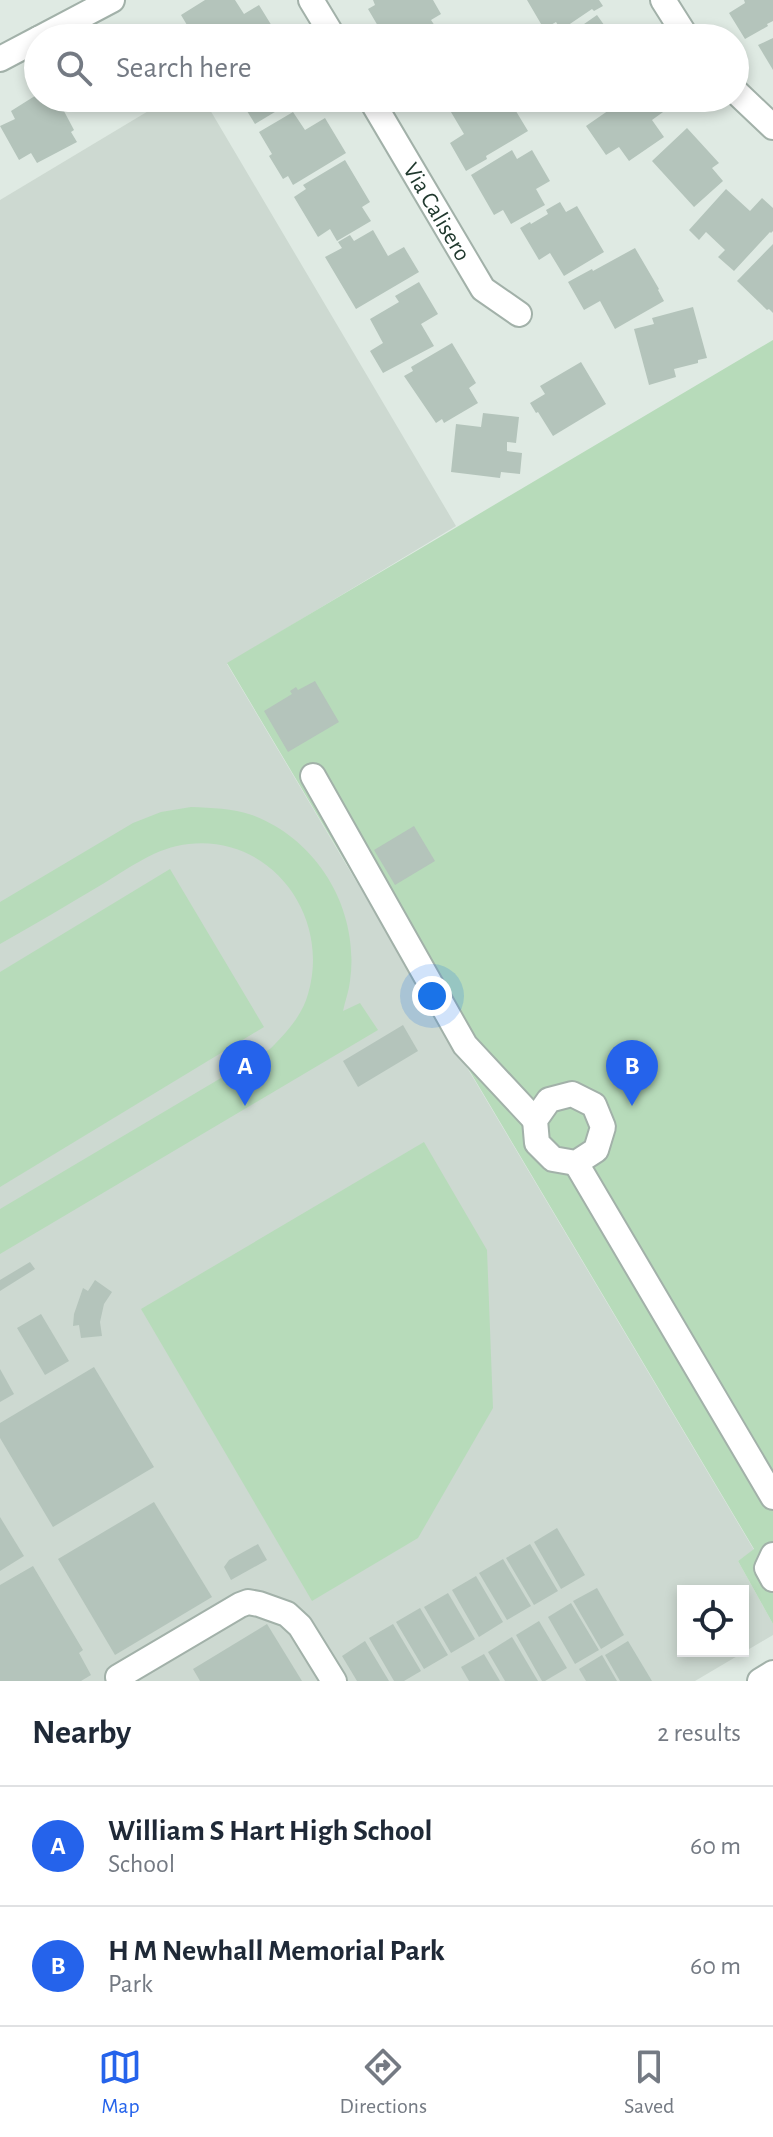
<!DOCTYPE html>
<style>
:root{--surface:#fff;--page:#f6f6f7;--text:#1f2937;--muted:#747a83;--line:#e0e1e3;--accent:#2563eb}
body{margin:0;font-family:"Alegreya Sans",sans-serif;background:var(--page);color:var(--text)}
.controls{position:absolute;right:24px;bottom:24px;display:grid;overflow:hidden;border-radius:0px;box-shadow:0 4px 12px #0003}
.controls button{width:72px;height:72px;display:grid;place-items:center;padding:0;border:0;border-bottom:2px solid var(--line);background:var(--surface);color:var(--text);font:40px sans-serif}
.you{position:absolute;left:432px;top:996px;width:28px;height:28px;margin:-20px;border:6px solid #fff;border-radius:50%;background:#1a73e8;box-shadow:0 0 0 12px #1a73e833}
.badge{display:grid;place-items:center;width:52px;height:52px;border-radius:50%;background:var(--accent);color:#fff;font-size:26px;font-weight:700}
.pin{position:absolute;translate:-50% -66px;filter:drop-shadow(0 2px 4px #0008)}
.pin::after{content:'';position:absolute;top:42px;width:28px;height:24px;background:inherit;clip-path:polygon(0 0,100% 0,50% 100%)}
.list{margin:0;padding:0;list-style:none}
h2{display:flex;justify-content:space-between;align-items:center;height:104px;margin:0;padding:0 32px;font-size:34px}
h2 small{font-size:26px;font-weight:400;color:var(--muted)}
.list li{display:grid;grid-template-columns:52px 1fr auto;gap:24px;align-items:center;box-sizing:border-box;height:120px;padding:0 32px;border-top:2px solid var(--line)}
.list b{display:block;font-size:30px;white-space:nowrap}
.list p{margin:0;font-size:26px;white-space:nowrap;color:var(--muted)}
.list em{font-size:26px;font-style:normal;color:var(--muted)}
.icon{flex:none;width:44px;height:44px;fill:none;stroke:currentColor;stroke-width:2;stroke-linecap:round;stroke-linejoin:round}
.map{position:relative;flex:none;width:773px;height:1681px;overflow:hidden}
.search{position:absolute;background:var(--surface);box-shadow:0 4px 12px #0003;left:24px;right:24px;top:24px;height:88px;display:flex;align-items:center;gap:20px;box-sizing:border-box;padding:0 28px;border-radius:44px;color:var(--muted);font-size:30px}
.sheet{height:344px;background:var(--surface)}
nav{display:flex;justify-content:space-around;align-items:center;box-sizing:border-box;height:112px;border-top:2px solid var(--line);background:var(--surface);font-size:22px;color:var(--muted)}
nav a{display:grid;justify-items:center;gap:4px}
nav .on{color:var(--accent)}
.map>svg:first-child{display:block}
.built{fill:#cdd9d1;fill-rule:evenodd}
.green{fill:#b7dbba}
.building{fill:#b4c4bb}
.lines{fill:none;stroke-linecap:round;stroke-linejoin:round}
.minor-casing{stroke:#a2b1a9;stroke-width:28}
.minor{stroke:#fff;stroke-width:24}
.labels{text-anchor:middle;stroke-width:7;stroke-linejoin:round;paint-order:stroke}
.street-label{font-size:24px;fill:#20392e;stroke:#eff7f1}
</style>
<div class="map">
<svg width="773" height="1681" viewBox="0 0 773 1681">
<rect width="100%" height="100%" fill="#dfeae3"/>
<path class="built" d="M170,98H203L456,526L227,664L754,1550L738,1561L773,1624V1635L695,1681H0V200ZM683,1591H743V1651H683Z"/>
<g class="green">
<path d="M773,340V1624L738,1561L754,1549L227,663Z"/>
<path d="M191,807C212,808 232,808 252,815C319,840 360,911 350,981C349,991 345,1001 343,1011L360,1003L378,1030L0,1254V1209L270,1049C286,1033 302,1016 308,994C331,917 272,835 189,844C156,847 128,869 101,885C67,905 34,925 0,944V902L133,823L161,812Z"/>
<path d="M170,869L264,1027L0,1187V972Z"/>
<path d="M424,1142L487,1250L493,1408L418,1538L312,1601L141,1309Z"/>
</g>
<g class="building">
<path d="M205,0H235L244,14L259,5L275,31L263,38H190L183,27L187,25L181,15Z"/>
<path d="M373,0H433L441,14L431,20L435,26L414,38H385L368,9L375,5Z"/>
<path d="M527,0H599L603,6L594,11L592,9L561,30L556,22L544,29Z"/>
<path d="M744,0H773V21L767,24L768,26L745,39L729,13L745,3Z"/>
<path d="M597,15L607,29L614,24L623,38H564Z"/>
<path d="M773,38V70L758,45Z"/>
<path d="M38,94V98H57L74,130L71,132L77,142L37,163L31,153L19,160L0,126L15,119L11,111Z"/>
<path d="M239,98H298L255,124Z"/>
<path d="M463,98H508L528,131L486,156L487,159L466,171L450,143L464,134L448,107Z"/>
<path d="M611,98H664L670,107L652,120L664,137L629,161L619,147L606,155L586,126L612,108L607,100Z"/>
<path d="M293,112L305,130L325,118L346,153L293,185L288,176L283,179L269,156L272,154L259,132Z"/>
<path d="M687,128L719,163L712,168L723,181L694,207L652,161Z"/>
<path d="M512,150L517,159L532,150L550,181L536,189L545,205L511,224L503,210L494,215L471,175Z"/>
<path d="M345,160L370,202L362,207L371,221L337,241L330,229L318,237L294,197L306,189L303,185Z"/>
<path d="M726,189L750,211L762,198L773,208V231L771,233L770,232L734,271L718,257L725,250L706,232L699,240L689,230Z"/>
<path d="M560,202L566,212L577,206L604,252L564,276L550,253L539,260L520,228L530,222L531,224L548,214L546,210Z"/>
<path d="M373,230L388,256L404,247L419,272L356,309L325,257L342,248L338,242L350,235L354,241Z"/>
<path d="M773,244V313L769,309L767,310L737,281Z"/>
<path d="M635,248L659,289L658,290L664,301L615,329L600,301L584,310L568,282L592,269L593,271Z"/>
<path d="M419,282L438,314L421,324L434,346L383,373L370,351L383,343L370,319L399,302L395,296Z"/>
<path d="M693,307L707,358L698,360V363L674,369L676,377L649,385L634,329L654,324L652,318Z"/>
<path d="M452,343L476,383L469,388L478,403L444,423L442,419L436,423L404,376L413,371L411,367Z"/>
<path d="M581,362L606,404L553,436L538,412L536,413L530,403L545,394L540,386Z"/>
<path d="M483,413L519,417L516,443L507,442V451L522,453L520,474L501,472L500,478L451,472L456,424L481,427Z"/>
<path d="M315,681L339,722L288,752L264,711L292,694L290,691L296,687L298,690Z"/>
<path d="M414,826L435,861L395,885L374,850Z"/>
<path d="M403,1025L418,1051L358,1087L343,1061Z"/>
<path d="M30,1262L35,1269L0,1291V1280Z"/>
<path d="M95,1280L112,1292L104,1304L100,1322L102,1336L81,1338L79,1325L73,1326L74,1314L83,1288L88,1291Z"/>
<path d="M41,1314L69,1361L45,1375L17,1328Z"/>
<path d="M94,1367L154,1467L53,1527L0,1438V1423Z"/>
<path d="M0,1369L14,1394L0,1402Z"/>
<path d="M154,1502L212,1597L115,1655L58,1559Z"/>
<path d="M0,1517L24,1556L0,1571Z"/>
<path d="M557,1528L585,1575L561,1589L534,1542Z"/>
<path d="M258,1544L267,1560L231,1580L224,1567L229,1560Z"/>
<path d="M530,1544L558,1591L534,1605L506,1558Z"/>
<path d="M503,1559L531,1606L507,1620L479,1573Z"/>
<path d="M33,1566L83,1650L79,1653L91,1675L81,1681H0V1585Z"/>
<path d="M476,1576L503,1622L479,1637L452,1590Z"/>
<path d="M597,1588L624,1635L601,1649L573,1601Z"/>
<path d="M448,1593L475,1639L451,1653L424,1607Z"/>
<path d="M571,1603L599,1650L575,1664L548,1617Z"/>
<path d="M420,1608L448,1655L424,1669L396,1622Z"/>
<path d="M539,1621L567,1668L545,1681H542L516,1635Z"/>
<path d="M267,1624L302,1681H200L193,1669Z"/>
<path d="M393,1624L421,1671L404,1681H394L369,1638Z"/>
<path d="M512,1637L538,1681H505L488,1652Z"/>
<path d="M365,1641L389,1681H357L342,1656Z"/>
<path d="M628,1641L652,1681H620L605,1655Z"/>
<path d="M484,1654L500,1681H469L461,1667Z"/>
<path d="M602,1655L617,1681H586L579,1669Z"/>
</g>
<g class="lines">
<defs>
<g id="minor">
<path d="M311,0L334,38"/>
<path d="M663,0L687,38"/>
<path d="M40,38L112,0"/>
<path d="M0,59L38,39"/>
<path d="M735,91L773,127"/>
<path id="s1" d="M370,98L483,289L519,314"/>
<path d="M313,776L465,1045L535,1120"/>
<path d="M572,1094L594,1105L603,1127L596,1150L576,1163L553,1159L537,1143L535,1120L549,1100Z"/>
<path d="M576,1163L773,1497"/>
<path d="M773,1555L767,1568L773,1579"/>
<path d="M118,1677L240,1605L248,1602L259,1604L287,1614L300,1626L334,1681"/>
<path d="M760,1681L773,1673"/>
</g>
</defs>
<use href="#minor" class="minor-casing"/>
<use href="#minor" class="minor"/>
</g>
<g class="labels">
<g class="street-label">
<text dy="8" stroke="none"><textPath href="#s1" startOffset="132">Via Calisero</textPath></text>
</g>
</g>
</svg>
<div class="controls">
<button><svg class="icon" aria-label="locate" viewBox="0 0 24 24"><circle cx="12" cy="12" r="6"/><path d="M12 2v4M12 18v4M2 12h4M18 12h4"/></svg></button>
</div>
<div class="you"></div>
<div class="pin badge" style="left:245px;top:1106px">A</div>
<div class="pin badge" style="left:632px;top:1106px">B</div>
<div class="search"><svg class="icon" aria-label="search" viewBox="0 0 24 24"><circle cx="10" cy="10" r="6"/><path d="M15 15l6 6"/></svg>Search here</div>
</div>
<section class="sheet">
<h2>Nearby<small>2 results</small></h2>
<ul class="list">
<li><span class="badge">A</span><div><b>William S Hart High School</b><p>School</p></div><em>60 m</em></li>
<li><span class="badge">B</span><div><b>H M Newhall Memorial Park</b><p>Park</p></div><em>60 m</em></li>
</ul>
</section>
<nav>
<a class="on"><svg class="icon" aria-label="map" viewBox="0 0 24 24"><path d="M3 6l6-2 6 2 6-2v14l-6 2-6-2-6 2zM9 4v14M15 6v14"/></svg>Map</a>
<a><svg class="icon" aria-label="directions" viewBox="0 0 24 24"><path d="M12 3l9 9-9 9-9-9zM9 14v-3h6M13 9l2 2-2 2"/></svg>Directions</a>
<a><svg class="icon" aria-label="saved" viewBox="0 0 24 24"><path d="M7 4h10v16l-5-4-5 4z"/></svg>Saved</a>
</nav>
